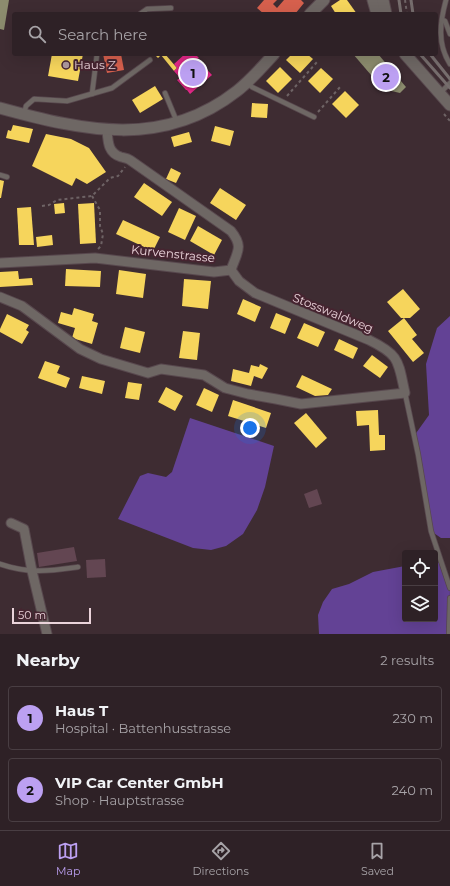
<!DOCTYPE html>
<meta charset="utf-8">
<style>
:root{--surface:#2e2126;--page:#36292e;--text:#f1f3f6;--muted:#a7a3a7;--line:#493e43;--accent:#bca0f2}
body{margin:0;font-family:Montserrat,sans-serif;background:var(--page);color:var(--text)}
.controls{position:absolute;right:12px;bottom:12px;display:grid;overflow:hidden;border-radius:4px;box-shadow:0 4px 16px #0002}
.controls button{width:36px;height:36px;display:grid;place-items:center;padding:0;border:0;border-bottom:1px solid var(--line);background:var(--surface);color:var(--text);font:20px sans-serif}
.scale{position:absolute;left:12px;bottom:10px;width:79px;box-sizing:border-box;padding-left:4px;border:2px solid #ead3da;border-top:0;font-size:11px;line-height:14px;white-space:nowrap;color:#ead3da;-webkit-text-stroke:3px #462430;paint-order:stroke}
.you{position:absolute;left:250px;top:428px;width:14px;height:14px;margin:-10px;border:3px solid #fff;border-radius:50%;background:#1a73e8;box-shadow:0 0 0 6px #1a73e833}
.badge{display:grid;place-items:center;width:26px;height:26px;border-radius:50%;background:var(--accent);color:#111;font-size:13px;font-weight:700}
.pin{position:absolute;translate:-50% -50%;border:2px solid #fff;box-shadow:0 1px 4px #0006}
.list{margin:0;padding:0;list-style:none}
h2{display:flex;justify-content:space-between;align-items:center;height:52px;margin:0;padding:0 16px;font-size:17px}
h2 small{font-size:13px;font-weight:400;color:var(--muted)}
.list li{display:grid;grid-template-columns:26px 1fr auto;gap:12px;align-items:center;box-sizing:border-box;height:64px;margin:0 8px 8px;padding:0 8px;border:1px solid var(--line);border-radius:4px}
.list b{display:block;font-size:15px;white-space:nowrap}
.list p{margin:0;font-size:13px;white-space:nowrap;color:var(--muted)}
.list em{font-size:13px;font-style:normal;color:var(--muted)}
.icon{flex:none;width:22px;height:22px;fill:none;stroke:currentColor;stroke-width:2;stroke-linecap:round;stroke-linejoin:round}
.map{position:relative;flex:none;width:450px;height:634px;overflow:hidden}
.search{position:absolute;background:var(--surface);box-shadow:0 4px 16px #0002;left:12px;right:12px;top:12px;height:44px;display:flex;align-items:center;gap:10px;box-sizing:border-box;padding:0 14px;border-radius:4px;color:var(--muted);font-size:15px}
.sheet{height:196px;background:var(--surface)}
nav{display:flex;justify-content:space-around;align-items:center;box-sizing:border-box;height:56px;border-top:1px solid var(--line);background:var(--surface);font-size:11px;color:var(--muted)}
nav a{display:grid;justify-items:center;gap:2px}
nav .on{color:var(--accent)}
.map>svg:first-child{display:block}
.forest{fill:#634295}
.homes{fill:#f6d55c}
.shops{fill:#d6604d}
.health{fill:#e7298a}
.industry{fill:#8c8c6e}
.building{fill:#634652}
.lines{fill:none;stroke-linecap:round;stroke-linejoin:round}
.service-casing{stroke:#58484e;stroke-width:6}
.minor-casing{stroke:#58484e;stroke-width:11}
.tertiary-casing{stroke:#58484e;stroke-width:13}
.path{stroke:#6e6365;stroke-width:2;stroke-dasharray:3 3;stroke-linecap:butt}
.service{stroke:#6e6764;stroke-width:4.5}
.minor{stroke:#6e6764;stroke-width:9}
.tertiary{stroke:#6e6764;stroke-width:11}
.rail{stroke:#766d6d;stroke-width:3}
.poi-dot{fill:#ae999f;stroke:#462430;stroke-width:1.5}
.labels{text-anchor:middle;stroke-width:4;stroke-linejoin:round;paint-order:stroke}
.poi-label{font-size:12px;fill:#ead3da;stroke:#462430;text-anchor:start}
.street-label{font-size:12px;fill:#ead3da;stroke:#462430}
</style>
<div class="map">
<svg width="450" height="634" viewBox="0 0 450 634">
<rect width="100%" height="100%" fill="#3e2c32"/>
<g class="forest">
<path d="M450,316V538H441L431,531L414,436L429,415L426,364L437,328Z"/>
<path d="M190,418L274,446L265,487L257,510L243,534L226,546L211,550L193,548L118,519L140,476L148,473L166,477L172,472Z"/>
<path d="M435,561L442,564L450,588L449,634H319L318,615L323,602L332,589L349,584L373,572L405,566V619H435Z"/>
</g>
<g class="homes">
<path d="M340,0H347L357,14H336L331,6Z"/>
<path d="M52,54H83L78,81L48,76Z"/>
<path d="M154,54H165L177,68L174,71L161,55L158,58Z"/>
<path d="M292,54H307L313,59L300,73L286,60Z"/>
<path d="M280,67L292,79L278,93L266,81Z"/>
<path d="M321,68L333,79L320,93L308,81Z"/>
<path d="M155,86L163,99L140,113L132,100Z"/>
<path d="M345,91L359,105L346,118L332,104Z"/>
<path d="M252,103L268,104L267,118L251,117Z"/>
<path d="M13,125L33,129L29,143L6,138L8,130L11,131Z"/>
<path d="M215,126L234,131L230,146L211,141Z"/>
<path d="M189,132L192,142L174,147L171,137Z"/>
<path d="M46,134L71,139L89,148L106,172L87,184L76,178L72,186L32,166Z"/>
<path d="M171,168L181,173L176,183L166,179Z"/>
<path d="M0,180L4,181L1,198H0Z"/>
<path d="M144,183L172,202L162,216L134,197Z"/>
<path d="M220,188L246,205L236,220L210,203Z"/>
<path d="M64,203L65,213L55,214L54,204Z"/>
<path d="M94,203L96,243L80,244L78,204Z"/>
<path d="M31,207L34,245H19L17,208Z"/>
<path d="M179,208L196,216L185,240L168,232Z"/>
<path d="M123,220L160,237L153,251L116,234Z"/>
<path d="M198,226L222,240L214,255L190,241Z"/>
<path d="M52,235L53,245L37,247L36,237Z"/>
<path d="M66,269L101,271L100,287L65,286Z"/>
<path d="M119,270L146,274L143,298L116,294Z"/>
<path d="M18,271L19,279L32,278L33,285L0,287V272Z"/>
<path d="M184,279L211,281L208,309L182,306Z"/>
<path d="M403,289L420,309L410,318H401L387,302Z"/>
<path d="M243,299L261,307L255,322L237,314Z"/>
<path d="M74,308L94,314L92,321L98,323L92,344L72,338L75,328L58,323L61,312L72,315Z"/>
<path d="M276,313L291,319L285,334L270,328Z"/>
<path d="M7,314L29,325L26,330L29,332L22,344L0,332V329Z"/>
<path d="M404,318L417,335L412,339L424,353L413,362L388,331Z"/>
<path d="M304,323L325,332L318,347L297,338Z"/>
<path d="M125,327L145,332L140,353L120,348Z"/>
<path d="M183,331L200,333L197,360L179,358Z"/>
<path d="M339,339L358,348L353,359L334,350Z"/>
<path d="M372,355L388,367L380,378L363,366Z"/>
<path d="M45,361L60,366L57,373L70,378L66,388L38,378Z"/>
<path d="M260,364L268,368L262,379L254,376L251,386L231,381L233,369L249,373L251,365L259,367Z"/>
<path d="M302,375L332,389L328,395L315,396L296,387Z"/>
<path d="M82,376L105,381L102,394L79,388Z"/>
<path d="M128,382L142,384L139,400L125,398Z"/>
<path d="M166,387L183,396L175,411L158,402Z"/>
<path d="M204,388L219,395L212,412L196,405Z"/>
<path d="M233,400L271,413L266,428L228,416Z"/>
<path d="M378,410L379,435H385V450L370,451L369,425L357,426L356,411Z"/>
<path d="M306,413L327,438L316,448L294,423Z"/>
</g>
<g class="shops">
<path d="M264,0H277L273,4L277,8L284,0H301L304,3L295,14H264L257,8Z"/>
<path d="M103,54H121L124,70L107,73Z"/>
</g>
<path class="health" d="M185,54H195L199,58L197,59L212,75L190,94L187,90H186L177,80L180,78L174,71L177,68L174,64Z"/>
<g class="industry">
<path d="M0,0H9L4,30L0,29Z"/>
<path d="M353,54H378L406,87L400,93L383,89Z"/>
</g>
<g class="building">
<path d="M317,489L322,504L309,508L304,494Z"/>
<path d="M74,547L77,561L39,567L37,553Z"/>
<path d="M105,559L106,577L87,578L86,560Z"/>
</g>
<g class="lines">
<defs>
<g id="service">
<path d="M446,0C440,22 437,44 450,64"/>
<path d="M140,14L147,9L171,8"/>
<path d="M442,20L445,21L450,34"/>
<path d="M247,82L252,87L314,117"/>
<path d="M165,93L177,122"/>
<path d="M440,93L450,83"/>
<path d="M92,94L97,54"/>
<path d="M24,114L26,106L34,99L67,101L112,88L150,60"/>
<path d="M0,175L7,177"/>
<path d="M405,393L418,454L431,531L450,588"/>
<path d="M0,564C29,574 49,571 78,567"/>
<path d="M449,634L450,598"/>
</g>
<g id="minor">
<path d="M107,130C108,142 108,153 121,157C125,158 127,158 130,160L231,231C244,247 237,252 231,270"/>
<path d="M0,263L95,258L214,272L231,270"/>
<path d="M0,297L22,306L80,349L101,359L148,373L161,369L204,375L225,388L248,394L276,399L301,404L405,393C398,361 400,355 369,340L255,293L239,281L231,270"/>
<path d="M11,523L24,529L32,571L47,634"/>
</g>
<g id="tertiary">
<path d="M373,0L377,14"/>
<path d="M383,0L386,14"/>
<path d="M310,14L324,0"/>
<path d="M405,54L450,105"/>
<path d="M0,108C84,131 163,149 237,91C251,80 262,67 274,54"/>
</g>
</defs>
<use href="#service" class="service-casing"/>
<use href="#minor" class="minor-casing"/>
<use href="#tertiary" class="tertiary-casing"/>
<g class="path">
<path d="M405,0L407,14"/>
<path d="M287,96L317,62"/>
<path d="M318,112L341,86"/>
<path d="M444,114L450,121"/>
<path d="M92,196L100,210V226L103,234L101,246L98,249"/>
<path d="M42,206L49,205L57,200L92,196L110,178L118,176L125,167"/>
</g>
<use href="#service" class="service"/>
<use href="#minor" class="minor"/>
<use href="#tertiary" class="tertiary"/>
<g class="rail">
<path d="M399,0L401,14"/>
<path d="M411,0L413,14"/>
<path d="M420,54L450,88"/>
<path d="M430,54L450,79"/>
</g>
</g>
<circle class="poi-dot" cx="66" cy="65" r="4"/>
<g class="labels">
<g class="poi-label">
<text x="74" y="69">Haus Z</text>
</g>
<g class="street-label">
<text transform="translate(173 254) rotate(6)" y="4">Kurvenstrasse</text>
<text transform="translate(333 313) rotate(22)" y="4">Stosswaldweg</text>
</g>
</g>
</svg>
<div class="controls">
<button><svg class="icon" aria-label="locate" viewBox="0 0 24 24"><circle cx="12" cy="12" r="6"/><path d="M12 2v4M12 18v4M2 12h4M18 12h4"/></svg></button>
<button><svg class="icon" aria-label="layers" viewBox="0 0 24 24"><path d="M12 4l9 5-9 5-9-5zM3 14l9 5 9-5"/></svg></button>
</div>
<div class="scale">50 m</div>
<div class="you"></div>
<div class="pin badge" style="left:193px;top:73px">1</div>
<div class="pin badge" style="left:386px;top:77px">2</div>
<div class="search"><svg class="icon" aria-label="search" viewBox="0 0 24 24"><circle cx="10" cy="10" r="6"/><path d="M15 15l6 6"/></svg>Search here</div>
</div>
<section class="sheet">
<h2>Nearby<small>2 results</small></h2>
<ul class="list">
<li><span class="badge">1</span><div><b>Haus T</b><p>Hospital · Battenhusstrasse</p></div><em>230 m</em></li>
<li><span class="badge">2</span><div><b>VIP Car Center GmbH</b><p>Shop · Hauptstrasse</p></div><em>240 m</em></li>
</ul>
</section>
<nav>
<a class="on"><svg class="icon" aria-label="map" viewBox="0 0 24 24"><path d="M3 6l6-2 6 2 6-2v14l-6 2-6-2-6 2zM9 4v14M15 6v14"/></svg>Map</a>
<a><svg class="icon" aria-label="directions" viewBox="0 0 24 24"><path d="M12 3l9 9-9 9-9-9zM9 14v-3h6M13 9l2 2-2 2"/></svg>Directions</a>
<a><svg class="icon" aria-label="saved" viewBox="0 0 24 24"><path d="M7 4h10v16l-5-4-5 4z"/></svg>Saved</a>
</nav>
